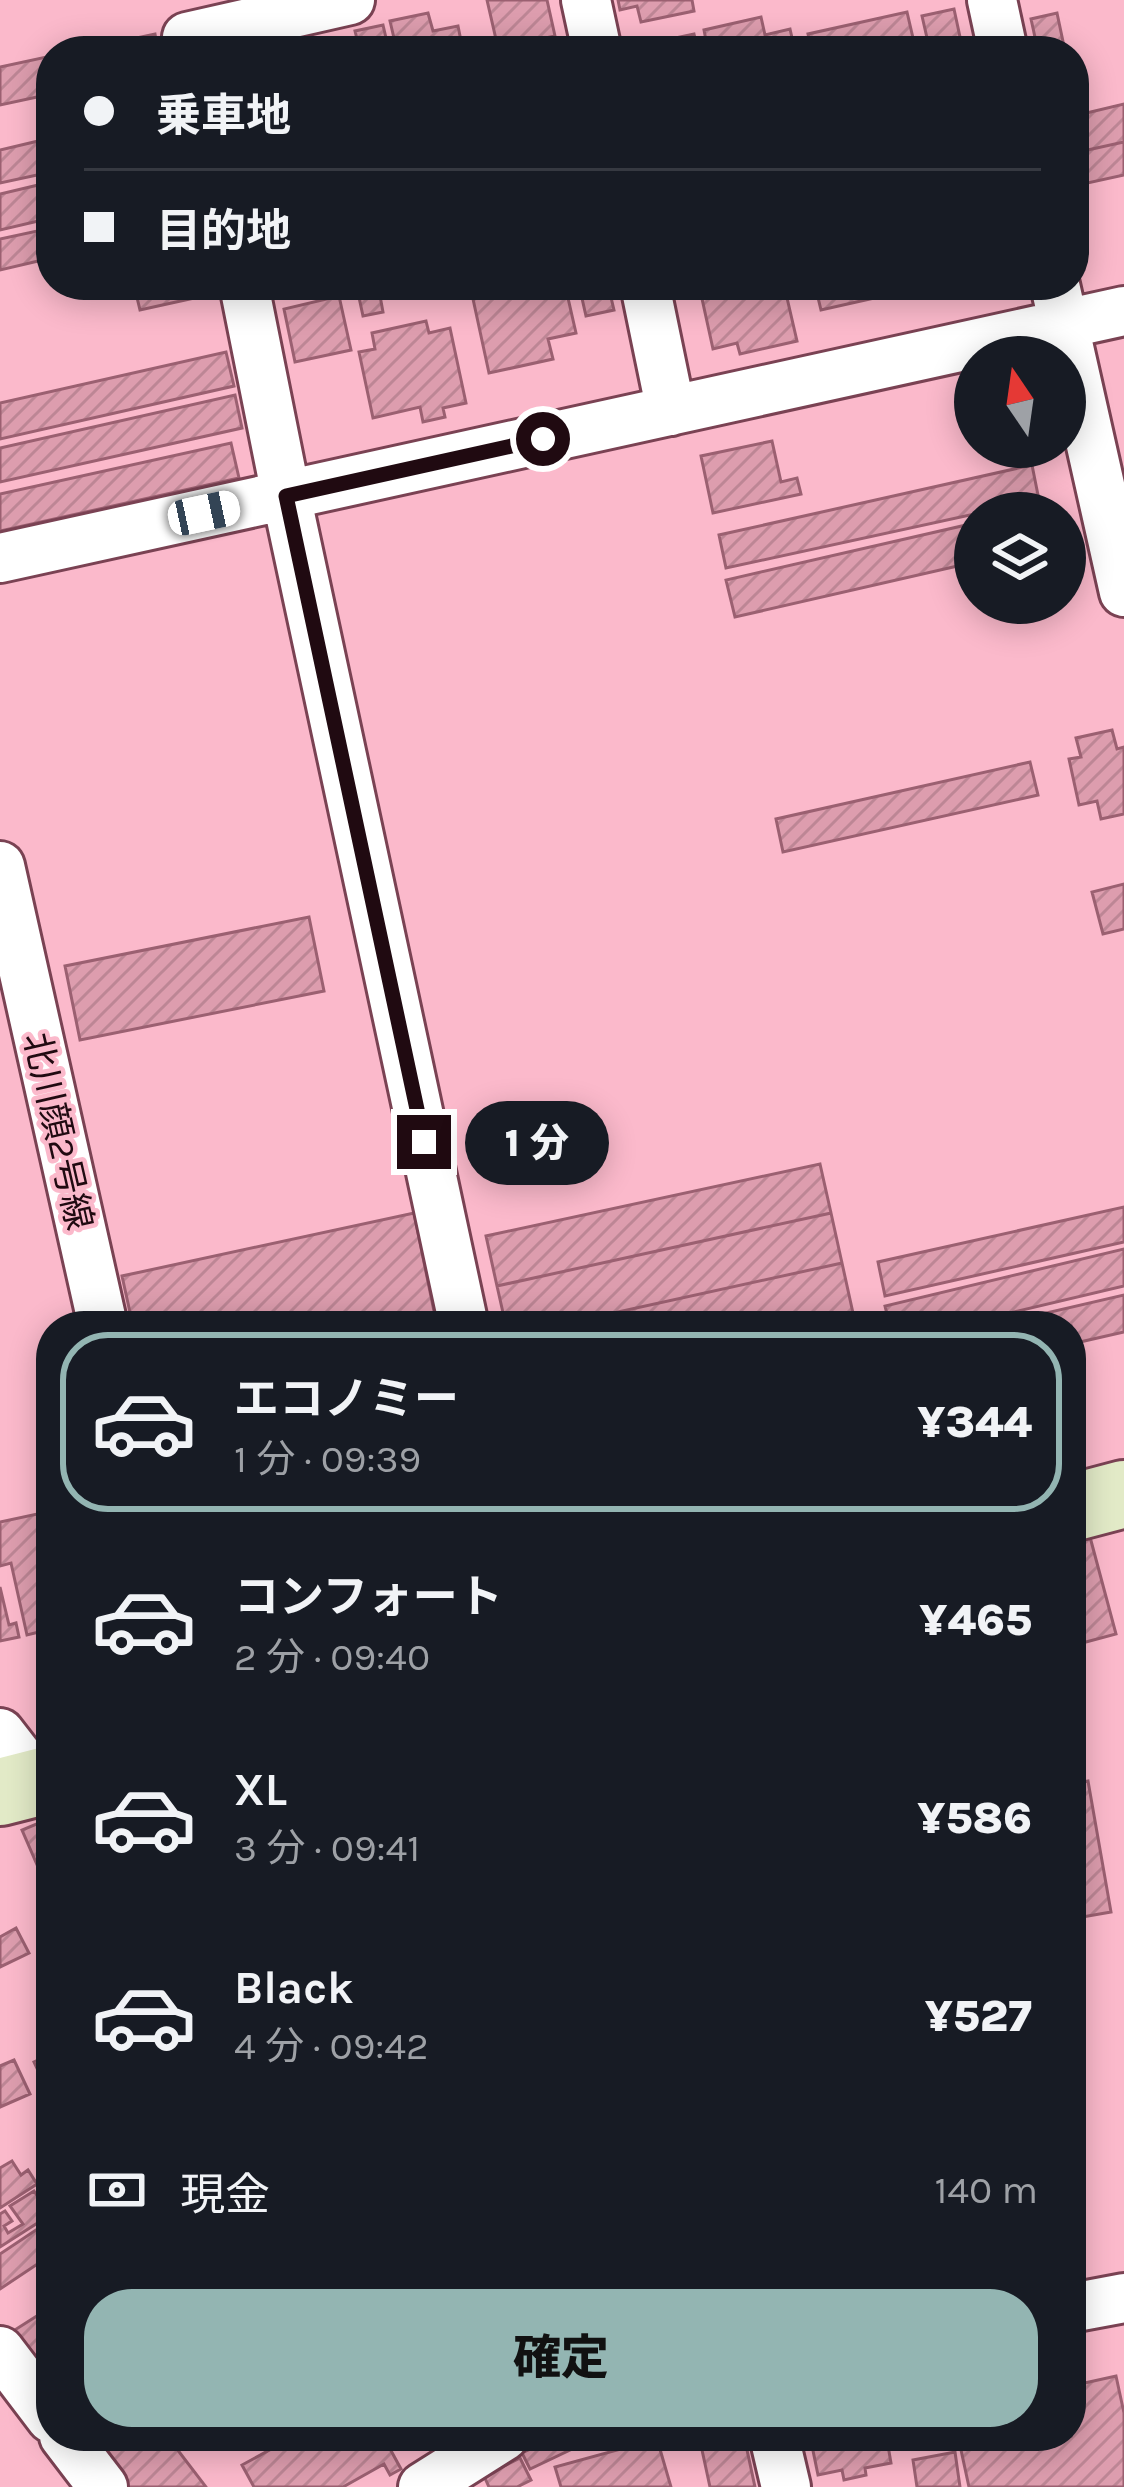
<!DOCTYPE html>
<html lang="ja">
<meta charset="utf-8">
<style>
body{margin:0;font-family:Karla,"Noto Sans JP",sans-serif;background:#20242c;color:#f1f3f6;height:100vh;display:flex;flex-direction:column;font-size:45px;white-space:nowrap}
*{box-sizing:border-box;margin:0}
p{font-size:39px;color:#9ea1a6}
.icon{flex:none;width:66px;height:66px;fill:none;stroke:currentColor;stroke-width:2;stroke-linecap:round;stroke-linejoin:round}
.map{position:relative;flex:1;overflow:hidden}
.details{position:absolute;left:36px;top:1311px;width:1050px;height:1140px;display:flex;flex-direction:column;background:#171b24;border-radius:48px;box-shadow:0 6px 30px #0003}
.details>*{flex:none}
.top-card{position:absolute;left:36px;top:36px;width:1053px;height:264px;border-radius:48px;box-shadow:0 6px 30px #0003;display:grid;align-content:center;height:264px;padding:0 48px;background:#171b24}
.needle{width:78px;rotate:347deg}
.tools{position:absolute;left:954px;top:336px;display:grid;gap:24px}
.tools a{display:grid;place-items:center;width:132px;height:132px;border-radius:50%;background:#171b24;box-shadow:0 6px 30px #0003;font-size:60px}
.end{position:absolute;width:54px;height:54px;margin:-27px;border:15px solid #200a11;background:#fff;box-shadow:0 0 0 6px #fff}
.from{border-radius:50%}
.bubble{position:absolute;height:84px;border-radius:42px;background:#171b24;box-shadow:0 6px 30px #0003;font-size:39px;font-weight:800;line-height:84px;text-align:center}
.car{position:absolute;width:36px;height:72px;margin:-36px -18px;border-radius:15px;box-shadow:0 0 9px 3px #0007;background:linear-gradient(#fff 24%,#345 0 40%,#fff 0 76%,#345 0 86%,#fff 0)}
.top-card b{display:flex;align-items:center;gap:42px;height:114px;font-size:45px}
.top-card b+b{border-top:3px solid #363941}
.top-card i{width:30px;height:30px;background:#f1f3f6}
ul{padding:21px 0 0;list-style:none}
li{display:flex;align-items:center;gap:36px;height:180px;margin:0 24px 18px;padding:0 24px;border:6px solid transparent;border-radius:48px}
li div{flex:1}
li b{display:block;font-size:45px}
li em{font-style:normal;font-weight:800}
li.active{border-color:#93b5b2}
li>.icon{width:108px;height:108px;stroke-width:1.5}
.pay{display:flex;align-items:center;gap:30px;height:132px;padding:0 48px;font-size:45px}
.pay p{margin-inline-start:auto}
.cta{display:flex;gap:24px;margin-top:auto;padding:24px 48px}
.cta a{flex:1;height:138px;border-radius:48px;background:#93b5b2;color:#111;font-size:48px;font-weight:800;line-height:138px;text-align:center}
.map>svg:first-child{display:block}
.building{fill:url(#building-hatch);stroke:#9b6071;stroke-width:3}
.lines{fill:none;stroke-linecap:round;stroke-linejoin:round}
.street-casing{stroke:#7a4253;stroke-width:54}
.secondary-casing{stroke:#7a4253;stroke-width:72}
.street{stroke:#fff;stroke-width:48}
.secondary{stroke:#e2eac7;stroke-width:66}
.route{stroke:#200a11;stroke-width:15}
.labels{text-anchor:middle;stroke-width:9;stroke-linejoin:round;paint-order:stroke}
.street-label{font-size:36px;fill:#200a11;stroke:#fbb9cb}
</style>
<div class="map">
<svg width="1124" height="2487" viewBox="0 0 1124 2487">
<defs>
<pattern id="building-hatch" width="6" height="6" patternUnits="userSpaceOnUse" patternTransform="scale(3)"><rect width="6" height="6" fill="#dd9dae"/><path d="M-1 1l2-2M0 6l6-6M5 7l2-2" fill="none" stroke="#bd8695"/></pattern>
</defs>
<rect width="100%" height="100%" fill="#fbb9cb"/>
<path class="building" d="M 487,0 L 547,0 L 555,36 L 498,48 Z
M 618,0 L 692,0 L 694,11 L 641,22 L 637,6 L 620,10 Z
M 954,9 L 963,51 L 930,51 L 922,16 Z
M 907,12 L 916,51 L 812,51 L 808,34 Z
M 428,13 L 433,31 L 458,26 L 463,51 L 397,51 L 390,21 Z
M 1057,13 L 1065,51 L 1038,51 L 1031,19 Z
M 761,17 L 765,35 L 790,29 L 795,51 L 708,51 L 704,30 Z
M 383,25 L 389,51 L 360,51 L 355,31 Z
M 155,34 L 158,51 L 76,51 Z
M 694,34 L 698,51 L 619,50 Z
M 51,56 L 51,94 L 0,105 L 0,67 Z
M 1124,104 L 1124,142 L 1074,153 L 1074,116 Z
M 51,138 L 51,172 L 0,183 L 0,150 Z
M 1124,142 L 1124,175 L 1074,186 L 1074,153 Z
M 51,182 L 51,218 L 0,230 L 0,194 Z
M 51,228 L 51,258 L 0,270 L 0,239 Z
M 134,285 L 191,285 L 194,298 L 140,310 Z
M 378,285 L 383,312 L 363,316 L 357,288 Z
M 470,285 L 565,285 L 576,333 L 548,339 L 553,359 L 489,373 Z
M 579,285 L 608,285 L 614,310 L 586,316 Z
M 699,285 L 784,285 L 797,341 L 740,354 L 737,343 L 713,349 Z
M 815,285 L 871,285 L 874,298 L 821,310 Z
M 897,285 L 960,285 L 900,298 Z
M 339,296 L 351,350 L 295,362 L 284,309 Z
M 426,321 L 429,333 L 450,328 L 466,403 L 443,408 L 445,417 L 423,422 L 420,407 L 373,418 L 359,352 L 375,349 L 372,333 Z
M 226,352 L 234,386 L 0,439 L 0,403 Z
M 235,395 L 242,428 L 0,482 L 0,448 Z
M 772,441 L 781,482 L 797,478 L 801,494 L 713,513 L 701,456 Z
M 231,443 L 239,478 L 0,531 L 0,494 Z
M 1032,465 L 1039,500 L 726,568 L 719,535 Z
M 975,523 L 975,562 L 735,617 L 726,580 Z
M 1112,730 L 1117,749 L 1124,747 L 1124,814 L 1101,819 L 1097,801 L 1079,805 L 1069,759 L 1081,757 L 1076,738 Z
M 1030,762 L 1038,795 L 783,852 L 776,819 Z
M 1124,884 L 1124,929 L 1103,934 L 1092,892 Z
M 309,917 L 324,991 L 80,1040 L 65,966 Z
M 820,1164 L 831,1213 L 497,1286 L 486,1236 Z
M 1124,1207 L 1124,1242 L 885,1296 L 878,1262 Z
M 414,1213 L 437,1326 L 133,1326 L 122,1276 Z
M 831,1213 L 842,1263 L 554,1326 L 506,1326 L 497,1286 Z
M 1124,1249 L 1124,1286 L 955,1326 L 890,1326 L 885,1306 Z
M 842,1263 L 853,1313 L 794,1326 L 554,1326 Z
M 1124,1295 L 1124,1332 L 1071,1344 L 1071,1326 L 990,1326 Z
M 853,1313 L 856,1326 L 794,1326 Z
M 51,1511 L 51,1629 L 27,1635 L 11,1563 L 0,1566 L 0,1522 Z
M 1090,1537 L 1116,1634 L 1071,1646 L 1071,1543 Z
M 0,1587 L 9,1625 L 16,1623 L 19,1637 L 0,1641 Z
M 1088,1781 L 1111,1912 L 1071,1919 L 1071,1784 Z
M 51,1818 L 51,1897 L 22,1830 Z
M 16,1928 L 29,1953 L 0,1967 L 0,1937 Z
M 51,2054 L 51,2098 L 34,2062 Z
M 14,2060 L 30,2094 L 0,2107 L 0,2066 Z
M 12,2161 L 21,2175 L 28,2170 L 37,2184 L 0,2208 L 0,2168 Z
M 34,2191 L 50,2215 L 0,2247 L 0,2214 L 5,2211 L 12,2221 L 4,2226 L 8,2233 L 23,2224 L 10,2206 Z
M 51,2220 L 51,2255 L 0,2289 L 0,2254 Z
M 51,2307 L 51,2381 L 10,2333 Z
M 1116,2376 L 1124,2413 L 1124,2487 L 969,2487 L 958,2436 L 1071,2436 L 1071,2386 Z
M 107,2436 L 167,2436 L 206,2487 L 114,2487 L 87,2452 Z
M 295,2436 L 383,2436 L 401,2469 L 390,2475 L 384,2464 L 343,2487 L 254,2487 L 242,2465 Z
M 558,2436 L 566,2436 L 572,2449 L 530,2469 L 522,2453 Z
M 699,2436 L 744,2436 L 755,2487 L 710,2487 Z
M 810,2436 L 879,2436 L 880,2441 L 887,2440 L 891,2463 L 865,2468 L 866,2475 L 844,2480 L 842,2470 L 818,2475 Z
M 657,2439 L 671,2487 L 561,2487 L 555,2467 Z
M 955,2452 L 960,2487 L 917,2487 L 913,2460 Z
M 520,2458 L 531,2480 L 517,2487 L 489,2487 L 484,2476 Z"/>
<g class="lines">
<g class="street-casing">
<path id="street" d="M 586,0 L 597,51
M 992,0 L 1003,51
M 187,37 L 350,0
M 244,285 L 286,495 L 464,1326
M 645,285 L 671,411
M 1055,285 L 1124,592
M 0,558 L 1124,311
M 0,866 L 103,1326
M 0,1733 L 38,1782
M 1071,2308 L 1124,2298
M 0,2351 L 51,2418
M 64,2436 L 103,2487
M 774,2436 L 786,2487
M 423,2487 L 504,2436"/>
</g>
<g class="secondary-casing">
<path id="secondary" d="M 1071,1508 L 1124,1494
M 0,1792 L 51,1779"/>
</g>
<use href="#street" class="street"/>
<use href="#secondary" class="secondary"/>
</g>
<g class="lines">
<path class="route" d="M 424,1142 L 286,496 L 543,439"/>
</g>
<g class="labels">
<g class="street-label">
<text transform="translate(59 1131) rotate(77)" y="13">北川顔2号線</text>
</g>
</g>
</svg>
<div class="tools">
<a><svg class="needle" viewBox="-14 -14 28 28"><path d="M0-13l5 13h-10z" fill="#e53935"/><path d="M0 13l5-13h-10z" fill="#9ea1a6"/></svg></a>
<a><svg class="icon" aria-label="layers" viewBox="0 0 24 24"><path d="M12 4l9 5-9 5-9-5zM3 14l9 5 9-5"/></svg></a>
</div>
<i class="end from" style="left:543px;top:439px"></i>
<i class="end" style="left:424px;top:1142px"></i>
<div class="bubble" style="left:465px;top:1101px;width:144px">1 分</div>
<i class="car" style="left:204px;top:513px;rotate:78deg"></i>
<div class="top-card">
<b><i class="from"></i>乗車地</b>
<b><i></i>目的地</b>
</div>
<section class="details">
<ul>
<li class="active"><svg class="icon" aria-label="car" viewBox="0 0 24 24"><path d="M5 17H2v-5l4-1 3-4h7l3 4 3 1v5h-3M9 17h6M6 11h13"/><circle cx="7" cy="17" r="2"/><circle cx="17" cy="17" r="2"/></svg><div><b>エコノミー</b><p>1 分 · 09:39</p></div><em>¥344</em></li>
<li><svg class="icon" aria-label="car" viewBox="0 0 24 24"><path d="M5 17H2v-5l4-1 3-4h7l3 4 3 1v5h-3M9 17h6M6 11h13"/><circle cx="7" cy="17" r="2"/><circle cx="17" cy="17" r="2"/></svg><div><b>コンフォート</b><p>2 分 · 09:40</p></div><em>¥465</em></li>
<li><svg class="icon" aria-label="car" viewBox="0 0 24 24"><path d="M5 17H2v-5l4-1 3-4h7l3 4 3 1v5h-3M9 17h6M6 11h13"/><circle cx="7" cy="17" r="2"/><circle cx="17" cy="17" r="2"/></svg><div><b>XL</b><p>3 分 · 09:41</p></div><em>¥586</em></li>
<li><svg class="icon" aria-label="car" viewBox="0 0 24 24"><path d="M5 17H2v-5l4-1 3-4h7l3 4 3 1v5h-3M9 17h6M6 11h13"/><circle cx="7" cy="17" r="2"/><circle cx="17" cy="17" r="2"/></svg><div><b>Black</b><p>4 分 · 09:42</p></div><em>¥527</em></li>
</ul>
<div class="pay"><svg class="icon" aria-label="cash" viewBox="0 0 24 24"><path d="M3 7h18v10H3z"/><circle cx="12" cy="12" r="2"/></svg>現金<p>140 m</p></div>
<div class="cta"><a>確定</a></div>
</section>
</div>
